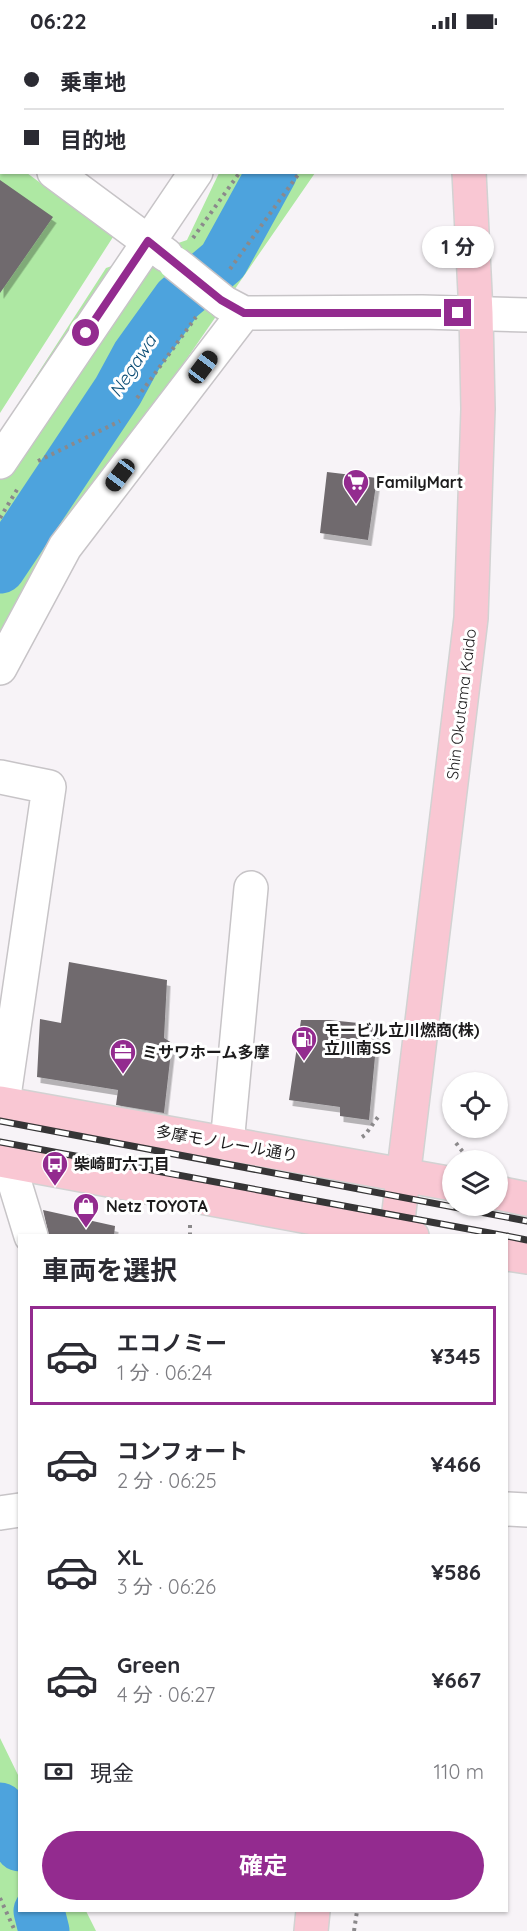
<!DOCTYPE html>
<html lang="ja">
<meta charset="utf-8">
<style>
body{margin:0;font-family:Quicksand,"Noto Sans JP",sans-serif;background:#f2f2f3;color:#2b2b33;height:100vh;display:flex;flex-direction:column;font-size:22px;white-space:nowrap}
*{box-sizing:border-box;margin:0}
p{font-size:20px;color:#7c7c81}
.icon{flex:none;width:33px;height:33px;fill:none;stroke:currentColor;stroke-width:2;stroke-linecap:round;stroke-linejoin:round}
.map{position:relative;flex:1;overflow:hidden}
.panel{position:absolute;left:18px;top:1192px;width:490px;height:678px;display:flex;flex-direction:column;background:#fff;border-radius:0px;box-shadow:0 2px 4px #0004}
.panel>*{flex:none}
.banner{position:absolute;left:0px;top:0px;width:528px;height:132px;box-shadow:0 2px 4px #0004;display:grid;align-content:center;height:132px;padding:0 24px;background:#fff}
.tools{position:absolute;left:442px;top:1030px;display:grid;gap:12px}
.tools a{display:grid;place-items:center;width:66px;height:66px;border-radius:50%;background:#fff;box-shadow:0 2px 4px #0004;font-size:30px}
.end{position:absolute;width:27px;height:27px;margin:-14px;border:8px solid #932b8f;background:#fff;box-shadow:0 0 0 3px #fff}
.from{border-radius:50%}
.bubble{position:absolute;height:42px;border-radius:21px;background:#fff;box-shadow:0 2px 4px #0004;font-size:20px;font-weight:700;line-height:42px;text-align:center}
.car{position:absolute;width:18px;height:36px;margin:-18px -9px;border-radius:8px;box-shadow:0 0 4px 2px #0007;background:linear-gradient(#222 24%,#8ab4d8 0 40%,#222 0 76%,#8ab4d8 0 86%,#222 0)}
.banner b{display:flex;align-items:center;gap:21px;height:57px;font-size:22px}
.banner b+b{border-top:2px solid #e1e1e2}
.banner i{width:15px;height:15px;background:#2b2b33}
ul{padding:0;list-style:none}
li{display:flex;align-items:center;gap:18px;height:99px;margin:0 12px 9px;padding:0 12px;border:3px solid transparent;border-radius:0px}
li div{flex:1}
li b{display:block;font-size:22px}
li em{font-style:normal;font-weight:700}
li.on{border-color:#932b8f}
li>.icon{width:54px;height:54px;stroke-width:1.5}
h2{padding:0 24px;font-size:27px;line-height:72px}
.pay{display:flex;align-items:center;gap:15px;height:66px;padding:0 24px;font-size:22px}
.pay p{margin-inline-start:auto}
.cta{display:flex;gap:12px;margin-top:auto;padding:12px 24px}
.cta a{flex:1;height:69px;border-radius:36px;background:#932b8f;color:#fff;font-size:24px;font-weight:700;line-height:69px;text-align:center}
.status{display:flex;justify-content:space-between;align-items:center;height:42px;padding:0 30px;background:#fff;direction:ltr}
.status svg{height:16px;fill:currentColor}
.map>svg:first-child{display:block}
.green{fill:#aee8a3}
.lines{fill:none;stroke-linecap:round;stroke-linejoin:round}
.river{stroke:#4da3dd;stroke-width:51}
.building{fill:#6f6b6e;filter:url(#shadow)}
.minor-casing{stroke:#c7c4c7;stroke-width:36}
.major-casing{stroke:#d2d2d2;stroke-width:36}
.path{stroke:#8b898b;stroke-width:4;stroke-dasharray:3 4.5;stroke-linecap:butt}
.minor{stroke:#fff;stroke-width:33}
.major{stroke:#f9c7d3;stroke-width:33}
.rail-casing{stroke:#363536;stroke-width:7}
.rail{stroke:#fff;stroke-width:4.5;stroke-dasharray:14;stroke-linecap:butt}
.minor-bridge-casing{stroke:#c7c4c7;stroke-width:36;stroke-linecap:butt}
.minor-bridge{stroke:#fff;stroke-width:33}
.route{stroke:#932b8f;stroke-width:8}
.labels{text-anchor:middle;stroke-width:6;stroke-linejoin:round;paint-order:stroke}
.poi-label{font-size:16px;font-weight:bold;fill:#1d1c1d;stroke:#fff;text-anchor:start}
.street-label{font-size:16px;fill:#1d1c1d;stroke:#fff}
.water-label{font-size:18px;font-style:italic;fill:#0f5078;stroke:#fff}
</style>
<div class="status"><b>06:22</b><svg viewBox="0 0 49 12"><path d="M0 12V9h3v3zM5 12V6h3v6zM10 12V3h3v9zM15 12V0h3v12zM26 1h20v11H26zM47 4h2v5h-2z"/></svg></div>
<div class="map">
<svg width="527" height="1889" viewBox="0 0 527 1889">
<defs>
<filter id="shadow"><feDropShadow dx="3.5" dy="6" stdDeviation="0" flood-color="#0004"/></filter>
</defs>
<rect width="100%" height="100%" fill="#f7f3f7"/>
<path class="green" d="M 280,0 L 405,0 L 279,1 Z
M 0,110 L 2,130 L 27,131 L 113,195 L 0,371 Z
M 219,131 L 315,131 L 7,577 L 0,593 L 0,390 L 106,226 L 187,198 Z
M 0,1696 L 19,1735 L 20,1869 L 86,1869 L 96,1889 L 0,1889 Z"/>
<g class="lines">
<path class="river" d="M 344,2 L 345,0
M 0,526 L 118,349 L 137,314 L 178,257 L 223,219 L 272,130
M 0,1766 L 6,1772 L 20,1804
M 39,1869 L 44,1889"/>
</g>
<path class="building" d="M 0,138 L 53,175 L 0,251 Z
M 327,430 L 377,436 L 368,498 L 320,491 Z
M 69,920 L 167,938 L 164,996 L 172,1001 L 164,1071 L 116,1063 L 118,1048 L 37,1035 L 40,977 L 61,981 Z
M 301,978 L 329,978 L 378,983 L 369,1078 L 340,1074 L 340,1065 L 289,1058 Z
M 43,1168 L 115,1184 L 114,1194 L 49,1194 Z"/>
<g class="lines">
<g class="minor-casing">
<path id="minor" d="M 0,91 L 2,92
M 54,130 L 166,213
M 225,261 L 244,271 L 422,270 L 527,273
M 0,420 L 196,130
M 0,626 L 65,505 L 244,271
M 0,735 L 49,745 L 3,1061
M 227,1102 L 251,846
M 8,1119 L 31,1194
M 507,1467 L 527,1468
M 0,1471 L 20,1468"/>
</g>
<g class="major-casing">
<path id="major" d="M 463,0 L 463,2
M 0,1061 L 453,1142
M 0,1118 L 412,1194
M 498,1151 L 527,1157
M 396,1194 L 471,576 L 478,367 L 476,271 L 469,130
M 507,1212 L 527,1215
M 311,1889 L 313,1869"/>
</g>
<path class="path" d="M 302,0 L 303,2
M 379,2 L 380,0
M 193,196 L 240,130
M 230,227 L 300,130
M 137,356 L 196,275
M 38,419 L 120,379
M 0,476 L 18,446
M 362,1095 L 365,1093 L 378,1075
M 456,1101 L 466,1114
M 190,1183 L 190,1194
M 0,1856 L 15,1889
M 354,1889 L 357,1869"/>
<use href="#minor" class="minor"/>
<use href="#major" class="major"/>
<g class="rail-casing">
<path id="rail" d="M 0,1079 L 527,1179
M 0,1100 L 506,1194
M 507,1194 L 527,1198"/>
</g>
<use href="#rail" class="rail"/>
<g class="minor-bridge-casing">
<path id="minor-bridge" d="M 175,221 L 221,258"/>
</g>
<use href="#minor-bridge" class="minor-bridge"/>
</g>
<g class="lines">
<path class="route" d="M 86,291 L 148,199 L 221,258 L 244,271 L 458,271"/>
</g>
<defs>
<g id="supermarket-pin" transform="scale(1.35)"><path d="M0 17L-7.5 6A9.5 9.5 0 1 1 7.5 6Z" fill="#932b8f" stroke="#fff"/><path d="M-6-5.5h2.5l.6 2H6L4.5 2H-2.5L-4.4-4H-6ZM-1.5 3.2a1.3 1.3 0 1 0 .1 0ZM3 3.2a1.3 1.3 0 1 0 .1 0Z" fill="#fff"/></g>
<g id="fuel-pin" transform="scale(1.35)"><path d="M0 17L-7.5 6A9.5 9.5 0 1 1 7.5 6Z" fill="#932b8f" stroke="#fff"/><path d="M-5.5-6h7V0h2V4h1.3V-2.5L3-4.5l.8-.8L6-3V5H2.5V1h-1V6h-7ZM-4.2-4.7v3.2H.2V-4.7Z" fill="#fff"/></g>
<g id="office-pin" transform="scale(1.35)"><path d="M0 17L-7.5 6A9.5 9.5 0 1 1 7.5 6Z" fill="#932b8f" stroke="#fff"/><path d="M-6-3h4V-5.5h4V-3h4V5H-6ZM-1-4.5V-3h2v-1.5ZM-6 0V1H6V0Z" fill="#fff"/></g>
<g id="bus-pin" transform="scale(1.35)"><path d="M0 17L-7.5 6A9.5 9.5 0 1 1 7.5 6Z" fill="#932b8f" stroke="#fff"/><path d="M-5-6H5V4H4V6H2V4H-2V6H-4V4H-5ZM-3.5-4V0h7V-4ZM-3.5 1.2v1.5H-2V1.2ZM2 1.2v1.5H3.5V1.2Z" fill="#fff"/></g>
<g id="shop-pin" transform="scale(1.35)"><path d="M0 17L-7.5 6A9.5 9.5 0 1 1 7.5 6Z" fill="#932b8f" stroke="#fff"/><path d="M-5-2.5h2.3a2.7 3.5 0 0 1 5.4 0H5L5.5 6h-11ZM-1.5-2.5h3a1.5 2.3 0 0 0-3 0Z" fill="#fff"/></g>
</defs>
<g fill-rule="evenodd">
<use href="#supermarket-pin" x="356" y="440"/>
<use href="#fuel-pin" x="304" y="997"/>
<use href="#office-pin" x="123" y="1010"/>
<use href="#bus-pin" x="55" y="1122"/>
<use href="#shop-pin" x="86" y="1164"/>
</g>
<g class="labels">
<g class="poi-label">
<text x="376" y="446">FamilyMart</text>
<text x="324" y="994">モービル立川燃商(株)<tspan x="324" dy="18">立川南SS</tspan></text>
<text x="142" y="1016">ミサワホーム多摩</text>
<text x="74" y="1128">柴崎町六丁目</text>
<text x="106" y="1170">Netz TOYOTA</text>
</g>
<g class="street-label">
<text transform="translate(461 662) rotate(-83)" y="6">Shin Okutama Kaido</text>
<text transform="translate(227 1101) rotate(10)" y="6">多摩モノレール通り</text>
</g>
<g class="water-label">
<text transform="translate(133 324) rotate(-57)" y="6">Negawa</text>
</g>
</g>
</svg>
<div class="tools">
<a><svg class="icon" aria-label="locate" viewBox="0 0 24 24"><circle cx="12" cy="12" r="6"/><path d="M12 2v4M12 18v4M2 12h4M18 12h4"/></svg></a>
<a><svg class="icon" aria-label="layers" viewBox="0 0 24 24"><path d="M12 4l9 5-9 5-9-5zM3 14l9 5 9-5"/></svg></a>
</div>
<i class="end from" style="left:86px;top:291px"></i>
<i class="end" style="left:458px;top:271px"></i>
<div class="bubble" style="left:422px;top:184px;width:72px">1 分</div>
<i class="car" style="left:203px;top:325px;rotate:37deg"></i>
<i class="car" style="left:120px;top:433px;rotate:217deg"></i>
<div class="banner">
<b><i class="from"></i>乗車地</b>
<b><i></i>目的地</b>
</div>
<section class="panel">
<h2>車両を選択</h2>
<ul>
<li class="on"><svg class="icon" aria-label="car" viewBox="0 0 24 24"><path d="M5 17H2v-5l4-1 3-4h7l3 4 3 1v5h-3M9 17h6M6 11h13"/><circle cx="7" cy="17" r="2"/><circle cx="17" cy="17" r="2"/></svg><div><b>エコノミー</b><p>1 分 · 06:24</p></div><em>¥345</em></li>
<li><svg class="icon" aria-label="car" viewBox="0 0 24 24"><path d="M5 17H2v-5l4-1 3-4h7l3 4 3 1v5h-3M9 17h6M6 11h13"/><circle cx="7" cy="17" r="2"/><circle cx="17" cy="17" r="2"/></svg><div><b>コンフォート</b><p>2 分 · 06:25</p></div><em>¥466</em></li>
<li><svg class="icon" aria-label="car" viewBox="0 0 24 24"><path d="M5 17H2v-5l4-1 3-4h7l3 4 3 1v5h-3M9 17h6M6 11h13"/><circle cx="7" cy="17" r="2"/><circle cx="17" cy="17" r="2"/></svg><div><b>XL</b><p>3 分 · 06:26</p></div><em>¥586</em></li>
<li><svg class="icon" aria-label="car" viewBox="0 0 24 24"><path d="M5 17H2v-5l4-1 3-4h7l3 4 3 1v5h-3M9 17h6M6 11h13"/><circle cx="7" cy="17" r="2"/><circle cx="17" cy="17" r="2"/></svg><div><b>Green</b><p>4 分 · 06:27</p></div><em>¥667</em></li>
</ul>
<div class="pay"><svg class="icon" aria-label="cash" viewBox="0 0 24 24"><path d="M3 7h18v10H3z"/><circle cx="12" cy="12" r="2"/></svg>現金<p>110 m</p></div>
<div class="cta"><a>確定</a></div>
</section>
</div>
